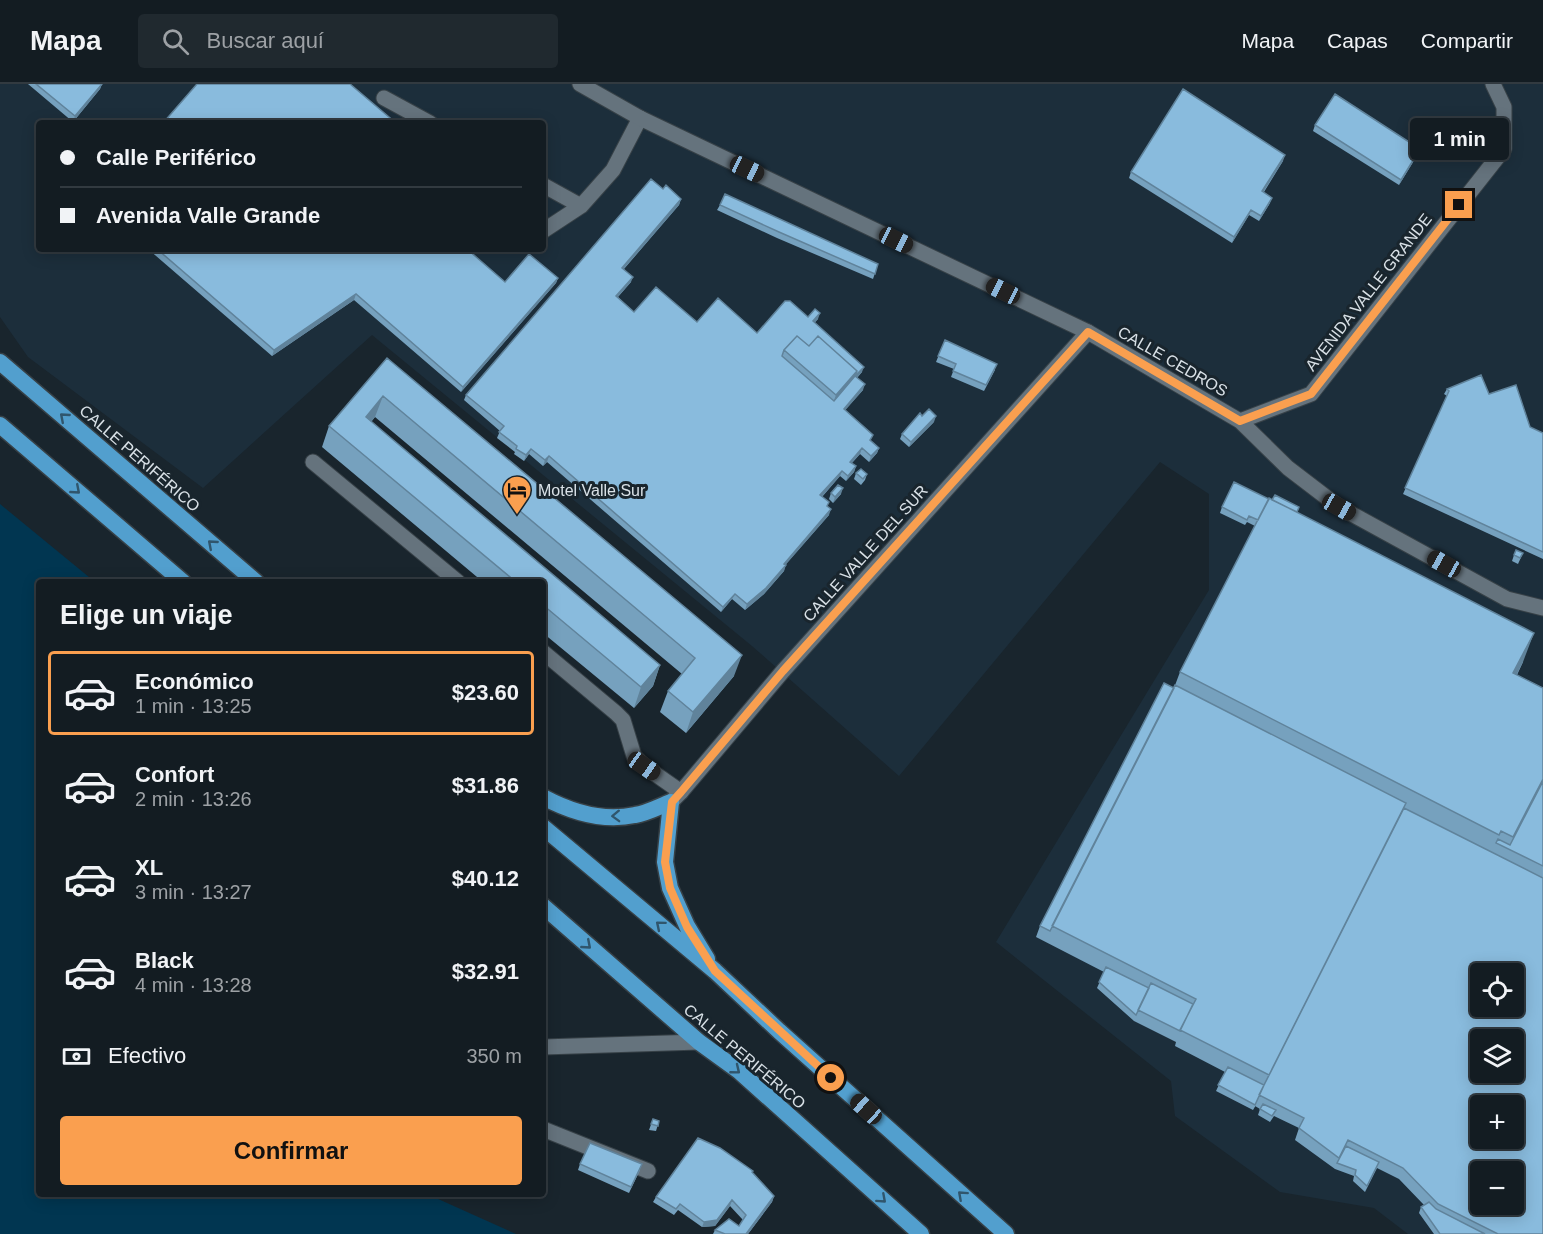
<!DOCTYPE html>
<html lang="es">
<meta charset="utf-8">
<style>
body{margin:0;font-family:Arial,sans-serif;background:#20292f;color:#f1f3f6;height:100vh;display:flex;flex-direction:column;font-size:22px;white-space:nowrap}
*{box-sizing:border-box;margin:0}
p{font-size:20px;color:#9da1a5}
.icon{flex:none;width:33px;height:33px;fill:none;stroke:currentColor;stroke-width:2;stroke-linecap:round;stroke-linejoin:round}
.map{position:relative;flex:1;overflow:hidden}
.drawer{position:absolute;left:36px;top:495px;width:510px;height:618px;display:flex;flex-direction:column;background:#131c22;border-radius:6px;box-shadow:0 3px 15px #0003,0 0 0 2px #323a40}
.drawer>*{flex:none}
.top-card{position:absolute;left:36px;top:36px;width:510px;height:132px;border-radius:6px;box-shadow:0 3px 15px #0003,0 0 0 2px #323a40;display:grid;align-content:center;height:132px;padding:0 24px;background:#131c22}
.buttons{position:absolute;left:1470px;top:879px;display:grid;gap:12px}
.buttons a{display:grid;place-items:center;width:54px;height:54px;border-radius:6px;background:#131c22;box-shadow:0 3px 15px #0003,0 0 0 2px #323a40;font-size:30px}
.end{position:absolute;width:27px;height:27px;margin:-14px;border:8px solid #fa9f4f;background:#111;box-shadow:0 0 0 3px #111}
.from{border-radius:50%}
.bubble{position:absolute;height:42px;border-radius:6px;background:#131c22;box-shadow:0 3px 15px #0003,0 0 0 2px #323a40;font-size:20px;font-weight:700;line-height:42px;text-align:center}
.car{position:absolute;width:18px;height:36px;margin:-18px -9px;border-radius:8px;box-shadow:0 0 4px 2px #0007;background:linear-gradient(#222 24%,#8ab4d8 0 40%,#222 0 76%,#8ab4d8 0 86%,#222 0)}
.top-card b{display:flex;align-items:center;gap:21px;height:57px;font-size:22px}
.top-card b+b{border-top:2px solid #323a40}
.top-card i{width:15px;height:15px;background:#f1f3f6}
ul{padding:0;list-style:none}
li{display:flex;align-items:center;gap:18px;height:84px;margin:0 12px 9px;padding:0 12px;border:3px solid transparent;border-radius:6px}
li div{flex:1}
li b{display:block;font-size:22px}
li em{font-style:normal;font-weight:700}
li.selected{border-color:#fa9f4f}
li>.icon{width:54px;height:54px;stroke-width:1.5}
h2{padding:0 24px;font-size:27px;line-height:72px}
.pay{display:flex;align-items:center;gap:15px;height:66px;padding:0 24px;font-size:22px}
.pay p{margin-inline-start:auto}
.action{display:flex;gap:12px;margin-top:auto;padding:12px 24px}
.action a{flex:1;height:69px;border-radius:6px;background:#fa9f4f;color:#111;font-size:24px;font-weight:700;line-height:69px;text-align:center}
header{display:flex;align-items:center;gap:36px;box-sizing:border-box;height:84px;padding:0 30px;background:#131c22;border-bottom:2px solid #323a40}
header strong{font-size:28px}
nav{display:flex;gap:33px;margin-inline-start:auto;font-size:21px}
.search{width:420px;height:54px;background:#20292f;display:flex;align-items:center;gap:15px;box-sizing:border-box;padding:0 21px;border-radius:6px;color:#9da1a5;font-size:22px}
.map>svg:first-child{display:block}
.built{fill:#1c2e3b;fill-rule:evenodd}
.green{fill:#013651}
.lines{fill:none;stroke-linecap:round;stroke-linejoin:round}
.service-casing{stroke:#374147;stroke-width:17}
.tertiary-casing{stroke:#374147;stroke-width:17}
.trunk-casing{stroke:#374147;stroke-width:19}
.service{stroke:#65737d;stroke-width:15}
.tertiary{stroke:#65737d;stroke-width:15}
.trunk{stroke:#529fce;stroke-width:16}
.wall{fill:#76a1be}
.shaded-wall{fill:#60839b}
.building{fill:#89bbdd;stroke:#60839b;stroke-width:1.5;fill-rule:evenodd}
.oneway{stroke:#30566d}
.route{stroke:#fa9f4f;stroke-width:8}
.labels{text-anchor:middle;stroke-width:6;stroke-linejoin:round;paint-order:stroke}
.street-label{font-size:16px;fill:#d9e1e7;stroke:#19252d}
.poi-label{font-size:16px;fill:#d9e1e7;stroke:#19252d;text-anchor:start}
</style>
<header>
<strong>Mapa</strong>
<div class="search"><svg class="icon" aria-label="search" viewBox="0 0 24 24"><circle cx="10" cy="10" r="6"/><path d="M15 15l6 6"/></svg>Buscar aquí</div>
<nav><a>Mapa</a><a>Capas</a><a>Compartir</a></nav>
</header>
<div class="map">
<svg width="1543" height="1150" viewBox="0 0 1543 1150">
<rect width="100%" height="100%" fill="#19252d"/>
<path class="built" d="M 0,0 L 1543,0 L 1543,1150 L 1408,1150 L 1374,1124 L 1280,1108 L 1175,1032 L 1171,997 L 996,858 L 1209,506 L 1209,410 L 1160,378 L 899,692 L 752,562 L 372,251 L 203,404 L 28,273 L 0,233 ZM 39,39 L 543,39 L 543,165 L 39,165 ZM 1480,890 L 1514,890 L 1514,922 L 1480,922 ZM 1480,956 L 1514,956 L 1514,988 L 1480,988 ZM 1480,1022 L 1514,1022 L 1514,1054 L 1480,1054 ZM 1480,1088 L 1514,1088 L 1514,1120 L 1480,1120 Z"/>
<path class="green" d="M 0,420 L 95,498 L 39,498 L 39,1110 L 427,1110 L 516,1150 L 0,1150 Z"/>
<g class="lines">
<g class="service-casing">
<path id="service" d="M 384,14 L 430,39
M 543,101 L 581,122
M 543,147 L 581,122 L 613,86 L 640,34
M 1088,248 L 1240,337 L 1288,384 L 1339,423 L 1507,515 L 1543,524
M 1240,337 L 1311,310 L 1504,65 L 1504,23 L 1493,0
M 313,378 L 458,498
M 543,568 L 616,629 L 623,636 L 634,672 L 644,682 L 681,708
M 543,963 L 699,958
M 543,1045 L 648,1087"/>
</g>
<g class="tertiary-casing">
<path id="tertiary" d="M 580,0 L 640,34 L 1088,248 L 783,587 L 681,708 L 671,718"/>
</g>
<g class="trunk-casing">
<path id="trunk" d="M 0,278 L 256,498
M 0,341 L 183,498
M 543,713 C 571,728 603,738 635,731 C 648,729 660,722 671,718 L 665,778 L 670,804 L 687,842 L 707,875
M 543,743 L 715,887 L 779,947 L 1006,1150
M 543,822 L 699,958 L 739,987 L 921,1150"/>
</g>
<use href="#service" class="service"/>
<use href="#tertiary" class="tertiary"/>
<use href="#trunk" class="trunk"/>
</g>
<path class="wall" d="M 28,0 L 102,0 L 100,5 L 73,38 Z
M 1315,41 L 1420,65 L 1418,70 L 1399,101 L 1313,47 Z
M 1283,77 L 1264,108 L 1270,119 L 1259,137 L 1249,131 L 1232,159 L 1129,94 L 1131,88 Z
M 663,105 L 681,115 L 679,121 L 624,185 L 631,198 L 618,213 L 634,228 L 757,249 L 808,233 L 818,235 L 814,239 L 862,288 L 857,294 L 863,306 L 845,326 L 871,357 L 879,364 L 877,369 L 869,378 L 860,370 L 852,379 L 856,382 L 854,388 L 846,397 L 840,392 L 822,413 L 829,418 L 827,422 L 829,431 L 785,481 L 784,487 L 764,510 L 745,526 L 732,515 L 721,528 L 547,378 L 543,382 L 529,370 L 524,377 L 514,370 L 515,368 L 497,354 L 500,347 L 464,316 L 466,311 Z
M 720,121 L 878,180 L 873,195 L 777,154 L 717,126 Z
M 148,165 L 467,165 L 505,198 L 558,194 L 556,199 L 461,308 L 354,216 L 272,272 Z
M 945,256 L 995,286 L 984,307 L 951,293 L 954,285 L 936,278 Z
M 387,274 L 734,592 L 686,649 L 660,628 L 668,607 L 682,590 L 375,333 L 371,338 L 660,581 L 653,602 L 634,624 L 543,549 L 543,498 L 483,498 L 322,363 L 329,342 Z
M 1447,305 L 1489,310 L 1530,343 L 1543,349 L 1543,475 L 1403,410 L 1447,312 L 1444,310 Z
M 934,338 L 909,363 L 900,355 L 902,350 Z
M 856,389 L 867,390 L 865,396 L 861,401 L 854,395 Z
M 831,409 L 841,410 L 833,419 L 829,415 Z
M 1269,415 L 1297,428 L 1523,578 L 1517,591 L 1543,604 L 1543,1150 L 1434,1150 L 1419,1129 L 1421,1123 L 1424,1121 L 1399,1095 L 1377,1084 L 1365,1108 L 1353,1097 L 1354,1092 L 1335,1085 L 1295,1056 L 1299,1044 L 1274,1032 L 1270,1038 L 1258,1031 L 1260,1025 L 1255,1022 L 1256,1021 L 1253,1026 L 1216,1007 L 1225,988 L 1175,962 L 1176,958 L 1134,937 L 1097,904 L 1104,888 L 1036,853 L 1040,842 L 1174,604 L 1180,588 L 1255,442 L 1247,438 L 1245,441 L 1220,429 L 1222,423 Z
M 1523,469 L 1518,480 L 1512,477 L 1514,471 Z
M 653,1035 L 659,1037 L 656,1047 L 649,1046 Z
M 580,1080 L 640,1086 L 629,1109 L 578,1086 Z
M 774,1112 L 772,1118 L 748,1150 L 713,1150 L 715,1146 L 739,1142 L 743,1136 L 730,1122 L 715,1142 L 702,1143 L 678,1126 L 674,1131 L 653,1118 L 656,1113 Z"/>
<path class="shaded-wall" d="M 102,0 L 100,5 L 73,38 L 75,32 Z
M 1420,65 L 1418,70 L 1399,101 L 1401,96 Z
M 1285,71 L 1283,77 L 1260,113 L 1262,107 Z
M 1272,114 L 1270,119 L 1259,137 L 1261,132 Z
M 681,115 L 679,121 L 620,189 L 622,184 Z
M 1251,126 L 1249,131 L 1232,159 L 1234,153 Z
M 633,193 L 631,198 L 614,217 L 616,212 Z
M 558,194 L 556,199 L 461,308 L 463,303 Z
M 356,210 L 354,216 L 272,272 L 274,266 Z
M 820,229 L 818,235 L 811,243 L 813,237 Z
M 864,283 L 862,288 L 832,322 L 836,311 L 857,287 Z
M 865,300 L 863,306 L 842,330 L 844,325 Z
M 383,312 L 375,333 L 358,354 L 366,333 Z
M 936,332 L 934,338 L 909,363 L 911,358 Z
M 862,364 L 860,370 L 848,383 L 850,378 Z
M 879,364 L 877,369 L 869,378 L 871,372 Z
M 531,365 L 529,370 L 524,377 L 526,371 Z
M 549,372 L 547,378 L 543,382 L 545,376 Z
M 856,382 L 854,388 L 846,397 L 848,392 Z
M 842,387 L 840,392 L 818,417 L 820,411 Z
M 843,404 L 841,410 L 833,419 L 835,413 Z
M 831,425 L 829,431 L 782,485 L 784,480 Z
M 786,481 L 784,487 L 764,510 L 745,526 L 747,520 Z
M 735,510 L 732,515 L 721,528 L 723,523 Z
M 1534,549 L 1523,578 L 1502,619 L 1513,589 Z
M 742,571 L 734,592 L 686,649 L 693,628 Z
M 660,581 L 653,602 L 634,624 L 641,603 Z
M 774,1112 L 772,1118 L 748,1150 L 746,1150 Z
M 732,1116 L 730,1122 L 715,1142 L 702,1143 L 704,1138 Z"/>
<path class="building" d="M 36,0 L 102,0 L 75,32 Z
M 197,0 L 350,0 L 396,39 L 163,39 Z
M 1183,5 L 1285,71 L 1262,107 L 1272,114 L 1261,132 L 1251,126 L 1234,153 L 1131,88 Z
M 1335,10 L 1420,65 L 1401,96 L 1315,41 Z
M 651,95 L 663,105 L 666,101 L 681,115 L 622,184 L 633,193 L 616,212 L 634,228 L 656,203 L 697,238 L 718,214 L 757,249 L 785,217 L 790,217 L 808,233 L 815,225 L 820,229 L 813,237 L 864,283 L 855,292 L 857,287 L 818,252 L 809,262 L 797,252 L 784,266 L 782,272 L 834,317 L 855,292 L 865,300 L 844,325 L 873,351 L 870,356 L 879,364 L 871,372 L 862,364 L 850,378 L 856,382 L 848,392 L 842,387 L 820,411 L 829,418 L 827,422 L 831,425 L 784,480 L 786,481 L 766,504 L 747,520 L 735,510 L 723,523 L 549,372 L 545,376 L 531,365 L 526,371 L 516,365 L 517,362 L 499,348 L 504,342 L 466,311 Z
M 725,110 L 878,180 L 875,190 L 779,148 L 720,121 Z
M 157,165 L 467,165 L 505,198 L 529,170 L 558,194 L 463,303 L 356,210 L 274,266 Z
M 797,252 L 809,262 L 818,252 L 857,287 L 836,311 L 784,266 Z
M 945,256 L 997,280 L 986,301 L 953,287 L 956,280 L 938,272 Z
M 387,274 L 742,571 L 693,628 L 668,607 L 695,574 L 383,312 L 366,333 L 660,581 L 641,603 L 543,521 L 543,498 L 516,498 L 329,342 Z
M 1481,291 L 1489,310 L 1516,301 L 1530,343 L 1543,349 L 1543,468 L 1405,404 L 1449,307 L 1447,305 Z
M 929,325 L 936,332 L 911,358 L 902,350 L 920,329 L 922,332 Z
M 861,385 L 867,390 L 863,395 L 856,389 Z
M 1234,398 L 1269,415 L 1258,436 L 1249,432 L 1247,436 L 1222,423 Z
M 838,401 L 843,404 L 835,413 L 831,409 Z
M 1275,411 L 1299,423 L 1297,428 L 1272,416 Z
M 1269,414 L 1534,549 L 1513,589 L 1543,604 L 1543,695 L 1513,753 L 1501,747 L 1499,751 L 1180,588 Z
M 1516,466 L 1523,469 L 1520,474 L 1514,471 Z
M 1164,599 L 1174,604 L 1050,847 L 1040,842 Z
M 1175,601 L 1406,719 L 1269,991 L 1180,946 L 1196,915 L 1052,842 Z
M 1543,697 L 1543,782 L 1496,759 L 1498,755 L 1510,761 Z
M 1404,724 L 1543,794 L 1543,1150 L 1498,1150 L 1438,1120 L 1403,1084 L 1348,1056 L 1339,1074 L 1299,1044 L 1304,1034 L 1259,1011 ZM 1480,890 L 1514,890 L 1514,922 L 1480,922 ZM 1480,956 L 1514,956 L 1514,988 L 1480,988 ZM 1480,1022 L 1514,1022 L 1514,1054 L 1480,1054 ZM 1480,1088 L 1514,1088 L 1514,1120 L 1480,1120 Z
M 1106,883 L 1149,904 L 1136,931 L 1099,898 Z
M 1151,899 L 1193,920 L 1180,947 L 1138,926 Z
M 1228,983 L 1264,1001 L 1255,1021 L 1218,1001 Z
M 1263,1020 L 1276,1026 L 1272,1032 L 1260,1025 Z
M 653,1035 L 659,1037 L 658,1042 L 651,1040 Z
M 698,1054 L 720,1064 L 753,1087 L 752,1088 L 774,1112 L 746,1150 L 725,1150 L 715,1146 L 729,1135 L 739,1142 L 746,1131 L 732,1116 L 717,1136 L 704,1138 L 680,1120 L 676,1125 L 656,1113 Z
M 590,1059 L 642,1080 L 631,1103 L 580,1080 Z
M 1346,1062 L 1379,1078 L 1367,1102 L 1355,1091 L 1356,1086 L 1337,1079 Z
M 1429,1118 L 1436,1125 L 1485,1150 L 1440,1150 L 1421,1123 Z"/>
<defs><path id="oneway-chevron" d="M-2-3.5L2.5 0L-2 3.5" fill="none" stroke-width="1.6" stroke-linecap="round" stroke-linejoin="round" transform="scale(1.5)"/></defs>
<g class="oneway">
<use href="#oneway-chevron" transform="translate(64 333) rotate(-139)"/>
<use href="#oneway-chevron" transform="translate(76 406) rotate(41)"/>
<use href="#oneway-chevron" transform="translate(212 460) rotate(-139)"/>
<use href="#oneway-chevron" transform="translate(616 732) rotate(178)"/>
<use href="#oneway-chevron" transform="translate(660 841) rotate(-140)"/>
<use href="#oneway-chevron" transform="translate(587 861) rotate(41)"/>
<use href="#oneway-chevron" transform="translate(736 986) rotate(39)"/>
<use href="#oneway-chevron" transform="translate(962 1111) rotate(-138)"/>
<use href="#oneway-chevron" transform="translate(882 1115) rotate(42)"/>
</g>
<g class="lines">
<path class="route" d="M 831,994 L 715,887 L 687,843 L 670,804 L 665,778 L 672,718 L 681,708 L 783,587 L 1088,248 L 1240,337 L 1311,310 L 1459,121"/>
</g>
<defs>
<g id="hotel-pin" transform="scale(1.5)"><path d="M0 17L-7.5 6A9.5 9.5 0 1 1 7.5 6Z" fill="#fa9f4f" stroke="#19252d"/><path d="M-6-4.5h1.5V1H6V5H4.5V3h-9V5H-6ZM-4 0a1.8 1.8 0 1 1 3.6 0ZM.5 0V-2.5h3Q6-2.5 6 0Z" fill="#111"/></g>
</defs>
<g fill-rule="evenodd">
<use href="#hotel-pin" x="517" y="406"/>
</g>
<g class="labels">
<g class="street-label">
<text transform="translate(1368 208) rotate(-52)" y="6">AVENIDA VALLE GRANDE</text>
<text transform="translate(1173 277) rotate(30)" y="6">CALLE CEDROS</text>
<text transform="translate(140 374) rotate(41)" y="6">CALLE PERIFÉRICO</text>
<text transform="translate(865 469) rotate(-48)" y="6">CALLE VALLE DEL SUR</text>
<text transform="translate(745 972) rotate(40)" y="6">CALLE PERIFÉRICO</text>
</g>
<g class="poi-label">
<text x="538" y="412">Motel Valle Sur</text>
</g>
</g>
</svg>
<div class="buttons">
<a><svg class="icon" aria-label="locate" viewBox="0 0 24 24"><circle cx="12" cy="12" r="6"/><path d="M12 2v4M12 18v4M2 12h4M18 12h4"/></svg></a>
<a><svg class="icon" aria-label="layers" viewBox="0 0 24 24"><path d="M12 4l9 5-9 5-9-5zM3 14l9 5 9-5"/></svg></a>
<a>+</a>
<a>−</a>
</div>
<i class="end from" style="left:831px;top:994px"></i>
<i class="end" style="left:1459px;top:121px"></i>
<div class="bubble" style="left:1410px;top:34px;width:99px">1 min</div>
<i class="car" style="left:747px;top:85px;rotate:115deg"></i>
<i class="car" style="left:896px;top:156px;rotate:116deg"></i>
<i class="car" style="left:1003px;top:207px;rotate:296deg"></i>
<i class="car" style="left:1339px;top:423px;rotate:119deg"></i>
<i class="car" style="left:1444px;top:480px;rotate:299deg"></i>
<i class="car" style="left:644px;top:682px;rotate:125deg"></i>
<i class="car" style="left:866px;top:1025px;rotate:312deg"></i>
<div class="top-card">
<b><i class="from"></i>Calle Periférico</b>
<b><i></i>Avenida Valle Grande</b>
</div>
<section class="drawer">
<h2>Elige un viaje</h2>
<ul>
<li class="selected"><svg class="icon" aria-label="car" viewBox="0 0 24 24"><path d="M5 17H2v-5l4-1 3-4h7l3 4 3 1v5h-3M9 17h6M6 11h13"/><circle cx="7" cy="17" r="2"/><circle cx="17" cy="17" r="2"/></svg><div><b>Económico</b><p>1 min · 13:25</p></div><em>$23.60</em></li>
<li><svg class="icon" aria-label="car" viewBox="0 0 24 24"><path d="M5 17H2v-5l4-1 3-4h7l3 4 3 1v5h-3M9 17h6M6 11h13"/><circle cx="7" cy="17" r="2"/><circle cx="17" cy="17" r="2"/></svg><div><b>Confort</b><p>2 min · 13:26</p></div><em>$31.86</em></li>
<li><svg class="icon" aria-label="car" viewBox="0 0 24 24"><path d="M5 17H2v-5l4-1 3-4h7l3 4 3 1v5h-3M9 17h6M6 11h13"/><circle cx="7" cy="17" r="2"/><circle cx="17" cy="17" r="2"/></svg><div><b>XL</b><p>3 min · 13:27</p></div><em>$40.12</em></li>
<li><svg class="icon" aria-label="car" viewBox="0 0 24 24"><path d="M5 17H2v-5l4-1 3-4h7l3 4 3 1v5h-3M9 17h6M6 11h13"/><circle cx="7" cy="17" r="2"/><circle cx="17" cy="17" r="2"/></svg><div><b>Black</b><p>4 min · 13:28</p></div><em>$32.91</em></li>
</ul>
<div class="pay"><svg class="icon" aria-label="cash" viewBox="0 0 24 24"><path d="M3 7h18v10H3z"/><circle cx="12" cy="12" r="2"/></svg>Efectivo<p>350 m</p></div>
<div class="action"><a>Confirmar</a></div>
</section>
</div>
